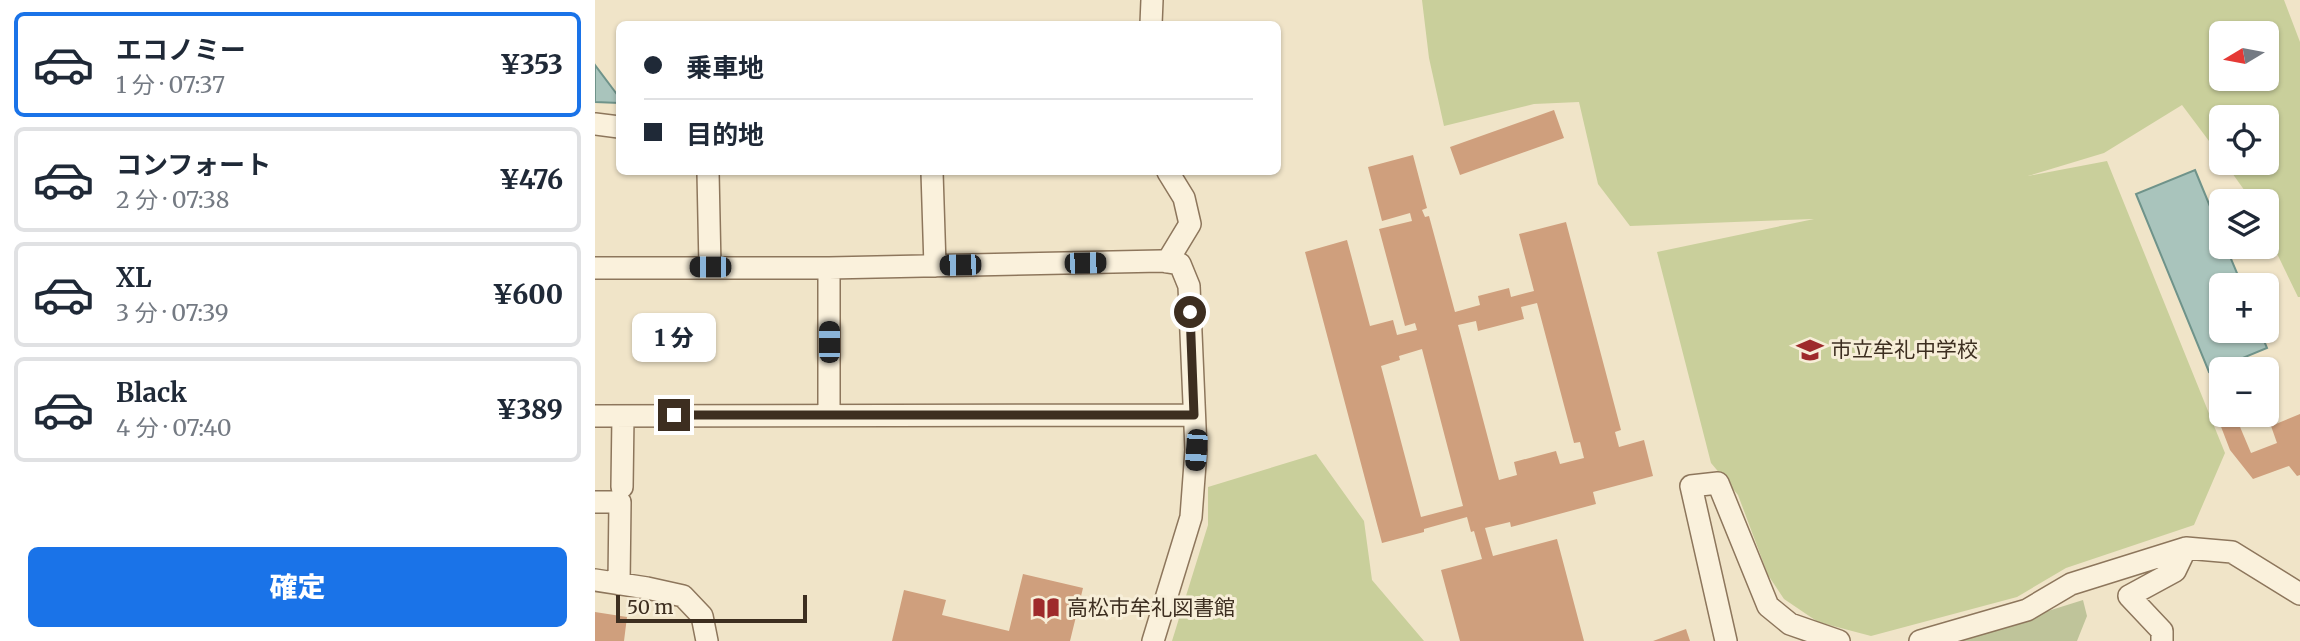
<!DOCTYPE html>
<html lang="ja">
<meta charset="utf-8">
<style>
body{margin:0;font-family:Merriweather,"Noto Sans JP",serif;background:#f2f2f3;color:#1f2937;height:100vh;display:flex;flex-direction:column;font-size:26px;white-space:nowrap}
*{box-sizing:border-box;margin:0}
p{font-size:23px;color:#747a83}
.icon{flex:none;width:38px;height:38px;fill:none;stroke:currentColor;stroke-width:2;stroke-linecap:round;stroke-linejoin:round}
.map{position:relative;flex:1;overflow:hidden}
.panel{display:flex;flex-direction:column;background:#fff;width:595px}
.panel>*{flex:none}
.hud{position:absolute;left:21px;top:21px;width:665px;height:154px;border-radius:10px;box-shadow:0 2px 5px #0004;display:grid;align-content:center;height:154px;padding:0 28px;background:#fff}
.needle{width:46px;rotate:260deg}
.tools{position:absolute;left:1614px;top:21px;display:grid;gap:14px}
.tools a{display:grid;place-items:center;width:70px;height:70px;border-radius:10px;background:#fff;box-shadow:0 2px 5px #0004;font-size:35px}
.scale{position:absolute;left:21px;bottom:18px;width:191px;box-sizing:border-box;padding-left:7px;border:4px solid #3d2e20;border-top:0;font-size:19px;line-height:24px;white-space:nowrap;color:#3d2e20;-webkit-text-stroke:5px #f7eed8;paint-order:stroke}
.end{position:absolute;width:32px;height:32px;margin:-16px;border:9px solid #3d2e20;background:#fff;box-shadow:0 0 0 4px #fff}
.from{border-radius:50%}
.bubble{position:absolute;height:49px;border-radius:10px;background:#fff;box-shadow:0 2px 5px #0004;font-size:23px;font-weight:800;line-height:49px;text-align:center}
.car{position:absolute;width:21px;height:42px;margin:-21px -10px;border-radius:9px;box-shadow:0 0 5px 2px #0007;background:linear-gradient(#222 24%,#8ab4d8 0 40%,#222 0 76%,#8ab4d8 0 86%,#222 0)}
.hud b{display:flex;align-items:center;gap:24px;height:66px;font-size:26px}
.hud b+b{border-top:2px solid #e0e1e3}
.hud i{width:18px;height:18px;background:#1f2937}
ul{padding:12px 0 0;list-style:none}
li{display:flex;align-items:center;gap:21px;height:105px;margin:0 14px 10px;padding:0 14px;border:4px solid #e0e1e3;border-radius:10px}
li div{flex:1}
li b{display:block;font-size:26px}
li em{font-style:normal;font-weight:800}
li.on{border-color:#1a73e8}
li>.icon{width:63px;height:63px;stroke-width:1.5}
.primary-button{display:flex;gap:14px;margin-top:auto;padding:14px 28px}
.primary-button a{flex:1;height:80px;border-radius:10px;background:#1a73e8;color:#fff;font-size:28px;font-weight:800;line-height:80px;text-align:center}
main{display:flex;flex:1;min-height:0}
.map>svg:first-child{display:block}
.green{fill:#c9cf9b;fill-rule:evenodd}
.cemetery{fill:#bfc49a}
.water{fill:#a9c4bc;stroke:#6f938a;stroke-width:2}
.building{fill:#cf9f7d;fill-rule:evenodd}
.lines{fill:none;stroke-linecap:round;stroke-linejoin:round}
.minor-casing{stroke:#8d765c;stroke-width:24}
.minor{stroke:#faf1dc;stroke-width:21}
.route{stroke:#3d2e20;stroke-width:9}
.labels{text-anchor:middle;stroke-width:6;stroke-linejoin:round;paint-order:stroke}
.poi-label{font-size:21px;fill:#3d2e20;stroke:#f7eed8;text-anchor:start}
</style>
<main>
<section class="panel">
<ul>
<li class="on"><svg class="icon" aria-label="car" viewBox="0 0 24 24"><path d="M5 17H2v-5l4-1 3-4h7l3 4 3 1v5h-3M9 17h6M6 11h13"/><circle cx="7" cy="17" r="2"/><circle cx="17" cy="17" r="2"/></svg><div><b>エコノミー</b><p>1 分 · 07:37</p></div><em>¥353</em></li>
<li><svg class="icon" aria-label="car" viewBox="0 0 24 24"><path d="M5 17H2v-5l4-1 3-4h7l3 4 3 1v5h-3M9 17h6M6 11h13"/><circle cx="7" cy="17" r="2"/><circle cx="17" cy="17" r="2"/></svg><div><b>コンフォート</b><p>2 分 · 07:38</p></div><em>¥476</em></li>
<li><svg class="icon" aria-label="car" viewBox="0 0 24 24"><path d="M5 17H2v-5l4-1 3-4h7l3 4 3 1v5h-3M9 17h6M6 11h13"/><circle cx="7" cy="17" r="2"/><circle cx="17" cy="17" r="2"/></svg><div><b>XL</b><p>3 分 · 07:39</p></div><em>¥600</em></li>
<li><svg class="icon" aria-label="car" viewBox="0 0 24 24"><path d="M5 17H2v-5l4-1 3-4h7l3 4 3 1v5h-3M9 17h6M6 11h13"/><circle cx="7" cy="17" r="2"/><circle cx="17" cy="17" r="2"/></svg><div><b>Black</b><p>4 分 · 07:40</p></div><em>¥389</em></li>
</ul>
<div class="primary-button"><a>確定</a></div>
</section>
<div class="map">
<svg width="1705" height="641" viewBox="0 0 1705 641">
<rect width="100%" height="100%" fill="#f0e4c8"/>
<path class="green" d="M 827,0 L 1689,0 L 1705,42 L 1705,297 L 1703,297 L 1671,231 L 1671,201 L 1657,201 L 1630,163 L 1671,163 L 1671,117 L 1626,117 L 1626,157 L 1587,105 L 1509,153 L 1433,176 L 1512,161 L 1630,453 L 1599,525 L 1471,568 L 1422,597 L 1276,636 L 1223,622 L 1189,599 L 1173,575 L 1143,495 L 1116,463 L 1062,252 L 1219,219 L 1035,226 L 1003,184 L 984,102 L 939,104 L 849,126 L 834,58 ZM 1626,33 L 1671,33 L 1671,79 L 1626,79 Z
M 721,454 L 769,521 L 777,580 L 829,641 L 577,641 L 613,525 L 613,487 Z"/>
<path class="cemetery" d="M 1488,600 L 1492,616 L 1482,641 L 1357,641 Z"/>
<path class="water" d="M 0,65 L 24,97 L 24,103 L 0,102 Z
M 1600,170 L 1626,233 L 1626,247 L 1631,247 L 1647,285 L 1626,285 L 1626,331 L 1665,331 L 1672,348 L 1614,372 L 1541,194 Z"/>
<path class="building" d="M 959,110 L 969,138 L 865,175 L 855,147 Z
M 818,155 L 832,208 L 827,210 L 830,217 L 834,216 L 860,312 L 885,305 L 883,296 L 914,288 L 916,297 L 939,291 L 924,234 L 971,222 L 1026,430 L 1020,432 L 1024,447 L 1049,440 L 1058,476 L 998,492 L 1001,504 L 916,527 L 915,522 L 890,528 L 898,556 L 962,539 L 989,641 L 865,641 L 846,570 L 887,559 L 879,531 L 876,532 L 872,517 L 829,529 L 829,532 L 787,543 L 710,252 L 752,240 L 775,326 L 798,320 L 802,335 L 822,330 L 820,323 L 810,326 L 784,229 L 817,221 L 815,213 L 787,221 L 773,167 ZM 942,303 L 979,443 L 985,442 L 989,458 L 965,464 L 961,451 L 919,462 L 922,475 L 904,480 L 863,325 L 881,321 L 883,331 L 929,319 L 926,307 ZM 827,349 L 868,506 L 826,517 L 786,366 L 805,360 L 804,356 Z
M 1626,403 L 1626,415 L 1640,415 L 1656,453 L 1682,443 L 1676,426 L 1705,414 L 1705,475 L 1702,476 L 1694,466 L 1658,479 L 1635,450 L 1618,406 Z
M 428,574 L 488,588 L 475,641 L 297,641 L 309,590 L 351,600 L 347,615 L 414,631 Z
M 0,612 L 32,617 L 29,641 L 0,641 Z
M 1091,629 L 1095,641 L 1058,641 Z"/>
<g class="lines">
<g class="minor-casing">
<path id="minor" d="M 556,24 L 557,0
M 0,124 L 24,127
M 113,172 L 115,267
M 337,172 L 340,266
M 572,262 L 595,224 L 589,198 L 573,172
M 0,268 L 234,268 L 566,261 L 585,264 L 594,286 L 601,450 L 596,517 L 558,641
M 234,415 L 234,268
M 0,416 L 599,415
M 27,487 L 28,416
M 0,502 L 25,502 L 24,584
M 0,580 L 52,588 L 88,596 L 107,616 L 112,641
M 1131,641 L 1096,486 L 1123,483 L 1173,606 L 1195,624 L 1244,641
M 1325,641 L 1432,610 L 1476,584 L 1591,548 L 1637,552 L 1705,594
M 1567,641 L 1567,631 L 1534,596 L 1580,571 L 1591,548"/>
</g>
<use href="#minor" class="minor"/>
</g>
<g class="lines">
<path class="route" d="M 79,415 L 599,415 L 595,312"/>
</g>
<defs>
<g id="school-bare" transform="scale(2.1)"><path d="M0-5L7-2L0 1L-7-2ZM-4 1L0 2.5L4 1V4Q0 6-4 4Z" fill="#9e2a2b" stroke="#f7eed8" stroke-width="2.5" paint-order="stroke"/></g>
<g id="library-bare" transform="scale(2.1)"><path d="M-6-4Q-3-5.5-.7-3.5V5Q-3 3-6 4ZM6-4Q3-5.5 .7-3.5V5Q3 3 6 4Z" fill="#9e2a2b" stroke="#f7eed8" stroke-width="2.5" paint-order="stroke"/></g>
</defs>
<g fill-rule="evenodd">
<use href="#school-bare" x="1215" y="350"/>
<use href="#library-bare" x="451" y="608"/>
</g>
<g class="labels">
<g class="poi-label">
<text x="1236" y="357">市立牟礼中学校</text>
<text x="472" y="615">高松市牟礼図書館</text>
</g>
</g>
</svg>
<div class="tools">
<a><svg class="needle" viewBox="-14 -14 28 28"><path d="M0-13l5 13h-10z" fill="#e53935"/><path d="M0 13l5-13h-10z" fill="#747a83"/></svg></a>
<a><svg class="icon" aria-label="locate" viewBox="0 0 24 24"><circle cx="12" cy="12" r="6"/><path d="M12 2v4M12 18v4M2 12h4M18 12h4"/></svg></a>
<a><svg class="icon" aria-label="layers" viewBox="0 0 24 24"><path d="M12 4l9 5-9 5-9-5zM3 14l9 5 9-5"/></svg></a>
<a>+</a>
<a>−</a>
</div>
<div class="scale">50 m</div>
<i class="end from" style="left:595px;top:312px"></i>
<i class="end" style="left:79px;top:415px"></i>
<div class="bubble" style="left:37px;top:313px;width:84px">1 分</div>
<i class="car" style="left:490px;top:263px;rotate:89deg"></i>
<i class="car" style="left:365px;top:265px;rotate:269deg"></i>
<i class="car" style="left:115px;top:267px;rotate:270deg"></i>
<i class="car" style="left:234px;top:342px;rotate:0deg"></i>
<i class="car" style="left:601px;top:450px;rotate:184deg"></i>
<div class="hud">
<b><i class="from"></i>乗車地</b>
<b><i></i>目的地</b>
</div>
</div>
</main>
